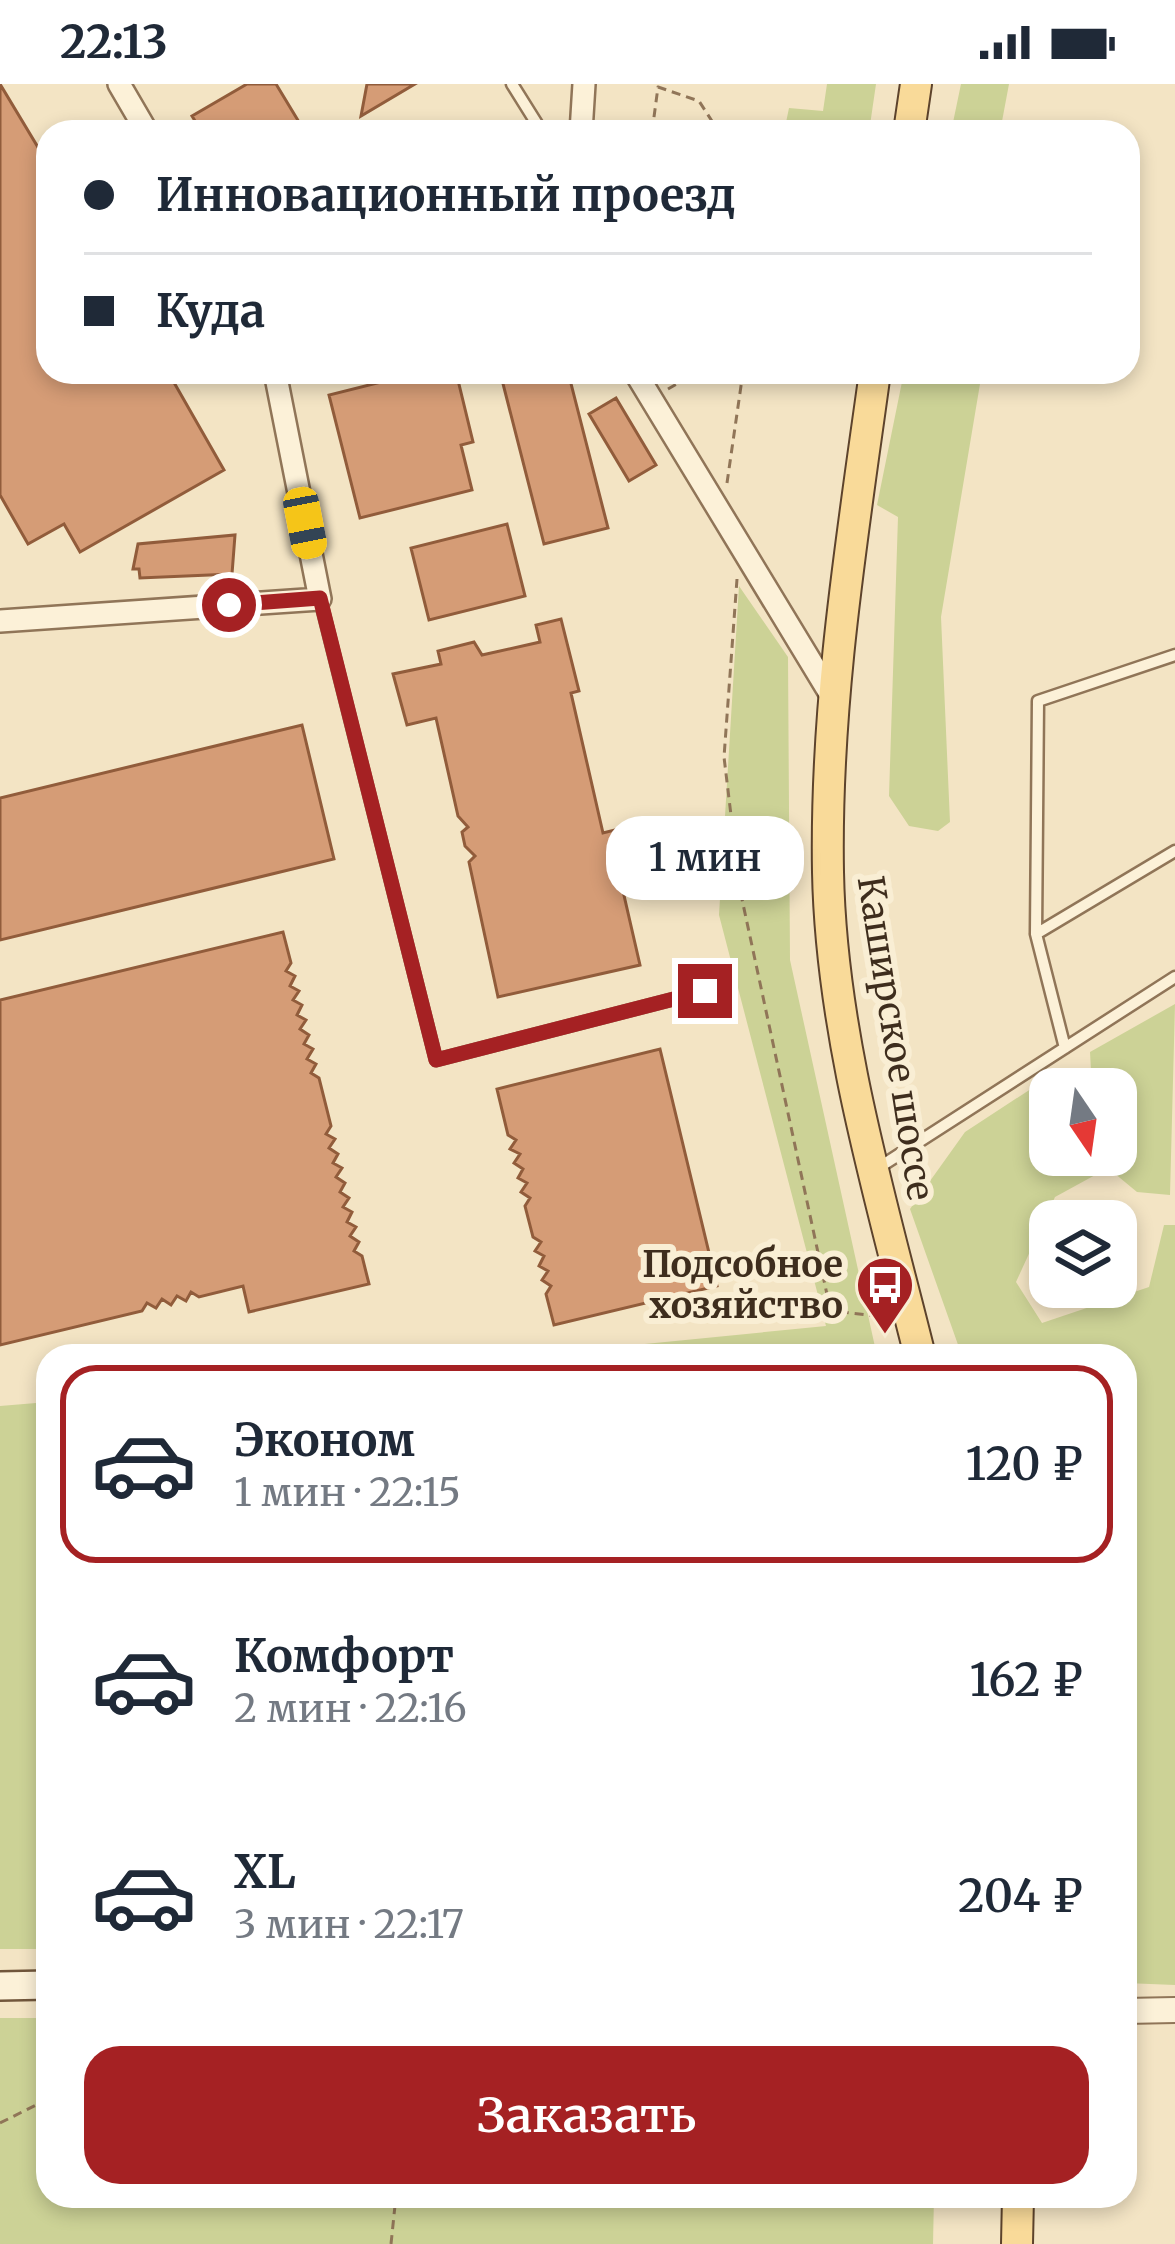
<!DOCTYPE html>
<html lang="ru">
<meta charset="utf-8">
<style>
body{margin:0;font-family:Merriweather,serif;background:#f2f2f3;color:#1f2937;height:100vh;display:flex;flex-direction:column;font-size:45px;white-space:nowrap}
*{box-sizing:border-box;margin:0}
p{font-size:39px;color:#747a83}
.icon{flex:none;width:66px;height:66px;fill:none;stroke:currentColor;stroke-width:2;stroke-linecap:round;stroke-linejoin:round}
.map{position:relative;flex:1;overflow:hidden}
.drawer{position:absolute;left:36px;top:1260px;width:1101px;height:864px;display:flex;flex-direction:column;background:#fff;border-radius:36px;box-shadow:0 6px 18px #0003}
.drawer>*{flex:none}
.banner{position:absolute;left:36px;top:36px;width:1104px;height:264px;border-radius:36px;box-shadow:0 6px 18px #0003;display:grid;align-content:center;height:264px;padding:0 48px;background:#fff}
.needle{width:78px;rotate:167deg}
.controls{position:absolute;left:1029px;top:984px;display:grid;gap:24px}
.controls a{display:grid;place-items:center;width:108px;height:108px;border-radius:24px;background:#fff;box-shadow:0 6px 18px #0003;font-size:60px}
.end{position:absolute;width:54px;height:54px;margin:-27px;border:15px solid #a52123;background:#fff;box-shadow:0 0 0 6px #fff}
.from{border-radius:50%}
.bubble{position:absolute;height:84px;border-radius:36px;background:#fff;box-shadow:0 6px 18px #0003;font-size:39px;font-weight:600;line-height:84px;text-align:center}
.car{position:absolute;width:36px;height:72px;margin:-36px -18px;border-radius:15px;box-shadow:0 0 9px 3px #0007;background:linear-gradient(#f5c518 24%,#345 0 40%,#f5c518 0 76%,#345 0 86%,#f5c518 0)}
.banner b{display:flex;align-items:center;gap:42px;height:114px;font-size:45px}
.banner b+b{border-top:3px solid #e0e1e3}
.banner i{width:30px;height:30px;background:#1f2937}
ul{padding:21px 0 0;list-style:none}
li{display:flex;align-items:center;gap:36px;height:198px;margin:0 24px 18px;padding:0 24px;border:6px solid transparent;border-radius:36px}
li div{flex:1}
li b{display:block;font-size:45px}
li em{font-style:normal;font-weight:600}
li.on{border-color:#a52123}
li>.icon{width:108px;height:108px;stroke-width:1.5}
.action{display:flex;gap:24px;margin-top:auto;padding:24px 48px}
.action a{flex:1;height:138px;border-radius:36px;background:#a52123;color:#fff;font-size:48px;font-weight:600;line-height:138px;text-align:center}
.status{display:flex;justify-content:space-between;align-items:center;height:84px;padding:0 60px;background:#fff;direction:ltr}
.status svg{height:33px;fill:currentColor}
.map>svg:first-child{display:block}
.green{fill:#ccd296}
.building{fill:#d59c76;stroke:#915c3b;stroke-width:3}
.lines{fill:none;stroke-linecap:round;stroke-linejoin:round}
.service-casing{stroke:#907558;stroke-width:15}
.minor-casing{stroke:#907558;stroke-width:26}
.tertiary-casing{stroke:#907558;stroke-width:28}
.secondary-casing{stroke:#71563b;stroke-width:32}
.primary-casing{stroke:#5d432c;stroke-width:34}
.path{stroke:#907558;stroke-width:3;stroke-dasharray:9 6;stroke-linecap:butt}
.service{stroke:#fcf1d8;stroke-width:10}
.minor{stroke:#fcf1d8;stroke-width:21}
.tertiary{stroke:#fcf1d8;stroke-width:24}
.secondary{stroke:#fcf1d8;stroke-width:27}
.primary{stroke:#f9da99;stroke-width:30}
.route{stroke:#a52123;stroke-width:15}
.labels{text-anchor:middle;stroke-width:12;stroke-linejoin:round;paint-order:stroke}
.street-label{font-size:36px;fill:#3e2d1d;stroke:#f9eed4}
.poi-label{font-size:36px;font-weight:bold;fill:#3e2d1d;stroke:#f9eed4;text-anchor:end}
</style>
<div class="status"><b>22:13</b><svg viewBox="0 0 49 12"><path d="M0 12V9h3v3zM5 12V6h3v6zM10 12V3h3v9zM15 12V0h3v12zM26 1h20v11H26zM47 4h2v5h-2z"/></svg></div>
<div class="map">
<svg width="1175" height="2160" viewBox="0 0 1175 2160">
<rect width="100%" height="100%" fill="#f3e4c4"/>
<path class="green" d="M 827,0 L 876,0 L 869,48 L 784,48 L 789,24 L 823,27 Z
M 961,0 L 1009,0 L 1000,48 L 951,48 Z
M 904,288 L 982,288 L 941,533 L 950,738 L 938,747 L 909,742 L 889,712 L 898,433 L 877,421 Z
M 739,502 L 788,573 L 790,876 L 877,1272 L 523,1272 L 826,1242 L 719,831 Z
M 1175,920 L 1170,1111 L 1137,1108 L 1108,1084 L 1055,1113 L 1016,1198 L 1042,1239 L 1149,1203 L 1164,1141 L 1175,1141 L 1175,1901 L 1125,1899 L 1125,1272 L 962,1272 L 910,1125 L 965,1048 L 1040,999 L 1050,1006 L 1050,1071 L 1116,1071 L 1116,1005 L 1092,1005 L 1090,968 Z
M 48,1318 L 48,1865 L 0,1865 L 0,1322 Z
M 0,1934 L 48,1934 L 48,2112 L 934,2112 L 933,2160 L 0,2160 Z"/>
<path class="building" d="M 0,0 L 48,80 L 48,288 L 168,288 L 224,386 L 80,468 L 64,440 L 28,460 L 0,411 Z
M 247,0 L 276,0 L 305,48 L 202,48 L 192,32 Z
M 367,0 L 415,0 L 361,32 Z
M 421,288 L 456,288 L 473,358 L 461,361 L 472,406 L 360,434 L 329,311 Z
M 500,288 L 568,288 L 608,444 L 544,460 Z
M 616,314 L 656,381 L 629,397 L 589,330 Z
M 507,440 L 525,512 L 429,536 L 411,464 Z
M 235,451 L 232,490 L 140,494 L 139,485 L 133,485 L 138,460 Z
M 561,535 L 579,607 L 571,609 L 603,749 L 663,734 L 678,793 L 623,807 L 640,881 L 498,913 L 469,778 L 475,772 L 465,762 L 462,748 L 468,743 L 458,732 L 436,634 L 407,641 L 393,590 L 441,580 L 438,567 L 474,558 L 482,571 L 540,558 L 536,541 Z
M 302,641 L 334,775 L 0,856 L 0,714 Z
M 283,848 L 291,879 L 286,887 L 295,892 L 290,902 L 299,907 L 293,916 L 302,921 L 297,931 L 306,936 L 300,945 L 309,951 L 304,960 L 313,965 L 307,975 L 316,980 L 311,989 L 319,994 L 331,1042 L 326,1050 L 335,1055 L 329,1064 L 338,1070 L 333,1079 L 342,1084 L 336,1093 L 345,1099 L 340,1108 L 349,1114 L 343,1123 L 352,1128 L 347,1138 L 356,1143 L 350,1152 L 359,1158 L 354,1167 L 362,1172 L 369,1200 L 249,1228 L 243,1202 L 199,1213 L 191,1208 L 186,1217 L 177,1212 L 171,1221 L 162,1215 L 156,1224 L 147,1219 L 142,1227 L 0,1261 L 0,916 Z
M 660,965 L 717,1202 L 554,1241 L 546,1210 L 551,1202 L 542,1196 L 548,1187 L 539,1182 L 544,1172 L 535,1167 L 541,1158 L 533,1153 L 525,1122 L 530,1114 L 521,1108 L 527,1099 L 518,1094 L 523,1085 L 514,1079 L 520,1070 L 510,1065 L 516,1056 L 508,1051 L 497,1005 Z"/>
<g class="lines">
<g class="service-casing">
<path id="service" d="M 512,0 L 542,48
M 320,515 L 436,976 L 705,907
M 1036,850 L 1038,617 L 1175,571
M 1065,964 L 1036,850 L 1175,767
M 875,1086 L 1175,893"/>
</g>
<g class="minor-casing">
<path id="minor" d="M 119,0 L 147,48
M 581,48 L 584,0
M 635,288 L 831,611
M 0,537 L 320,515 L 275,288"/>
</g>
<g class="tertiary-casing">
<path id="tertiary" d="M 1125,1927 L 1175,1926"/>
</g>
<g class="secondary-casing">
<path id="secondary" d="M 0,1902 L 48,1901"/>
</g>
<g class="primary-casing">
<path id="primary" d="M 909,48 L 916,0
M 875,288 C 852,455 825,619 828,788 C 831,951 881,1115 920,1272
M 1017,2160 L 1018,2112"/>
</g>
<path class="path" d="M 652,48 L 658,3 L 699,17 L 719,48
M 668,305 L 698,288
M 727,399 L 743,288
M 737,495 L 724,673 L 740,806 L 828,1215 L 834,1227 L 884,1233
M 0,2039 L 48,2015
M 391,2160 L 396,2112"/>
<use href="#service" class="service"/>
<use href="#minor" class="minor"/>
<use href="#tertiary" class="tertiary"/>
<use href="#secondary" class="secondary"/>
<use href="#primary" class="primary"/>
</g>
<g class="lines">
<path class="route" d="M 229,521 L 320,514 L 436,976 L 705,907"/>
</g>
<defs>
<g id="bus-pin" transform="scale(3)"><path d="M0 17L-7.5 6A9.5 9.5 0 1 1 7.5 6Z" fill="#a52123" stroke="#f9eed4"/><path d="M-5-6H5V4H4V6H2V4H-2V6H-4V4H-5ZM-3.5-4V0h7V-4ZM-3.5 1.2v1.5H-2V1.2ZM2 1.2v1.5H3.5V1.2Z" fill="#fff"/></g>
</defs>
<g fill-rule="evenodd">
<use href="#bus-pin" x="885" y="1201"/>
</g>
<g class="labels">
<g class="street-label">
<text transform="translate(896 954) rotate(81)" y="13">Каширское шоссе</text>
</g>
<g class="poi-label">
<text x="843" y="1193">Подсобное<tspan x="843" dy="41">хозяйство</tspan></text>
</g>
</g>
</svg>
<div class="controls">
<a><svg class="needle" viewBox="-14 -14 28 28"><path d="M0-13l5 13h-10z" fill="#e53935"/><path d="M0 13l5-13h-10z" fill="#747a83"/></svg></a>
<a><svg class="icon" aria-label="layers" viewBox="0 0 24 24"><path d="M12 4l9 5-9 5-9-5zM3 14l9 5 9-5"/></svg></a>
</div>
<i class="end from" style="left:229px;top:521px"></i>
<i class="end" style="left:705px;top:907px"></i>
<div class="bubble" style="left:606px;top:732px;width:198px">1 мин</div>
<i class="car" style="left:305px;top:439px;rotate:169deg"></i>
<div class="banner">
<b><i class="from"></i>Инновационный проезд</b>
<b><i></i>Куда</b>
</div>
<section class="drawer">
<ul>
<li class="on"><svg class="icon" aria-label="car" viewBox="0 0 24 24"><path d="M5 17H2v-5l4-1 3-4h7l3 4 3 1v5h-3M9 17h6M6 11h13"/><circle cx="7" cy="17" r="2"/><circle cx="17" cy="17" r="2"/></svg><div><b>Эконом</b><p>1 мин · 22:15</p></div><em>120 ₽</em></li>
<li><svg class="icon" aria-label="car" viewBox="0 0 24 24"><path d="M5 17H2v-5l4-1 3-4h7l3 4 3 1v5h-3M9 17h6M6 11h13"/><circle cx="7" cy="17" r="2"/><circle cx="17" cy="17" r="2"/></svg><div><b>Комфорт</b><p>2 мин · 22:16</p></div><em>162 ₽</em></li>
<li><svg class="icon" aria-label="car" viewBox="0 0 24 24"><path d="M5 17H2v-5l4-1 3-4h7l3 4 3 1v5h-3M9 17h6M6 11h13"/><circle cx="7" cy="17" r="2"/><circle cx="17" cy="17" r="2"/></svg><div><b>XL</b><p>3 мин · 22:17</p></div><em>204 ₽</em></li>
</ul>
<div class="action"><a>Заказать</a></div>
</section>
</div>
